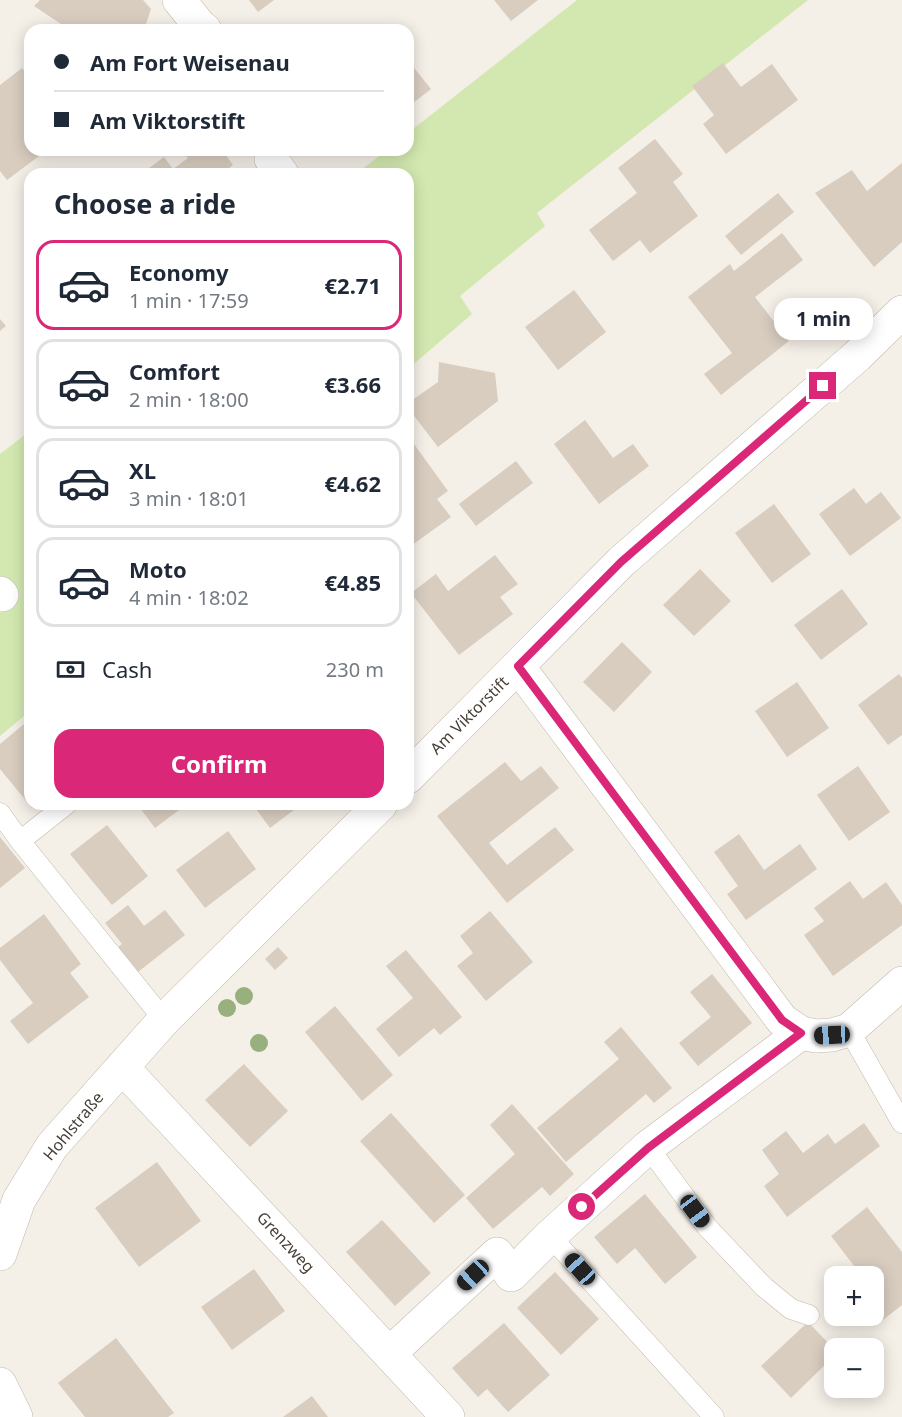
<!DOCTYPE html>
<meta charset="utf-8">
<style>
body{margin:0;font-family:"Noto Sans",sans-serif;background:#f6f6f7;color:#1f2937;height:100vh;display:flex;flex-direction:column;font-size:22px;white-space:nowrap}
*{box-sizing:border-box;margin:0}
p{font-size:20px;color:#747a83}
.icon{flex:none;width:33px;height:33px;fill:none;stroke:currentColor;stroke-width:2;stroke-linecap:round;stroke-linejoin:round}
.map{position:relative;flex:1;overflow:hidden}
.details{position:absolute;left:24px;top:168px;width:390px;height:642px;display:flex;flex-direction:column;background:#fff;border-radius:18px;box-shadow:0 3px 15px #0003}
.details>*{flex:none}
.hud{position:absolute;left:24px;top:24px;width:390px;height:132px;border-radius:18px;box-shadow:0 3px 15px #0003;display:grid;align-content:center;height:132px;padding:0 30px;background:#fff}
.tools{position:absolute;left:824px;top:1266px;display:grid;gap:12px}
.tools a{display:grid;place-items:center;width:60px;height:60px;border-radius:12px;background:#fff;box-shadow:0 3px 15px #0003;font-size:30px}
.end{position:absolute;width:27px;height:27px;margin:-14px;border:8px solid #db2777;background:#fff;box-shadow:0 0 0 3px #fff}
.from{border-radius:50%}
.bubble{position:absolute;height:42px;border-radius:18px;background:#fff;box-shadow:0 3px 15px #0003;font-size:20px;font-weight:700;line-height:42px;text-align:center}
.car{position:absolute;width:18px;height:36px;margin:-18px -9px;border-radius:8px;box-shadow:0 0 4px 2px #0007;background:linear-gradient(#222 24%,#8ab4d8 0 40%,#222 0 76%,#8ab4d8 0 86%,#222 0)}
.hud b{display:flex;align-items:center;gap:21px;height:57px;font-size:22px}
.hud b+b{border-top:2px solid #e0e1e3}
.hud i{width:15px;height:15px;background:#1f2937}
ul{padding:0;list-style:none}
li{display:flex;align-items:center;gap:18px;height:90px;margin:0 12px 9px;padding:0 18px;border:3px solid #e0e1e3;border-radius:18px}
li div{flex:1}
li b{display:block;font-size:22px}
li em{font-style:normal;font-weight:700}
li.selected{border-color:#db2777}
li>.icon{width:54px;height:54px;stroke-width:1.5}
h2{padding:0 30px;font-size:27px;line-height:72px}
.pay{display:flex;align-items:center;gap:15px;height:66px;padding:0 30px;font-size:22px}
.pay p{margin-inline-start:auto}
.primary-button{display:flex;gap:12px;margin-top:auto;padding:12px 30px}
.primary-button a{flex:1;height:69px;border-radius:18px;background:#db2777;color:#fff;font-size:24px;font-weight:700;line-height:69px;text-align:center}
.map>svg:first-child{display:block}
.green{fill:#d3e8b0}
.building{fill:#d9cdc0}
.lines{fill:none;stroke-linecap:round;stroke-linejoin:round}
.lane-casing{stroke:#c2b9ad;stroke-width:21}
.street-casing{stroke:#c2b9ad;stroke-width:34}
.lane{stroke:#fff;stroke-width:20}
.street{stroke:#fff;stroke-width:33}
.tree{fill:#98af7e}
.route{stroke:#db2777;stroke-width:8}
.labels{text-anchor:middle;stroke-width:4.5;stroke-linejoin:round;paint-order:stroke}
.street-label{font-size:16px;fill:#473f36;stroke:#fff}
</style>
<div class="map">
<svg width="902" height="1417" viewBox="0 0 902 1417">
<rect width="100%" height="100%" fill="#f4efe7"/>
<path class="green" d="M 577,0 L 808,0 L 537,213 L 545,226 L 460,296 L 472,314 L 408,369 L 408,174 L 356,174 L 387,150 L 408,150 L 408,133 Z
M 30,431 L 30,711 L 0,736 L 0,454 Z"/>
<path class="building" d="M 40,0 L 143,0 L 151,9 L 144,30 L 70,30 L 34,6 Z
M 249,0 L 274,0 L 258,12 Z
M 494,0 L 538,0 L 511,21 Z
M 723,63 L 741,87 L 772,64 L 798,100 L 726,154 L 703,124 L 714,115 L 692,86 Z
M 411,64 L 431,89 L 408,107 L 408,66 Z
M 22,68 L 30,78 L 30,150 L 47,150 L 7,180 L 0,171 L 0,85 Z
M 655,139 L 683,174 L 673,182 L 698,216 L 650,253 L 640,240 L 613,261 L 589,230 L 637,193 L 618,168 Z
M 181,150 L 222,150 L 233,165 L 221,174 L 141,174 L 164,157 L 173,169 L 188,158 Z
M 902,163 L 902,242 L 874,267 L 815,193 L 852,170 L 867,191 Z
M 778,193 L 794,212 L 741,255 L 725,236 Z
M 782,233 L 803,260 L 755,297 L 789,341 L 721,395 L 704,374 L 732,353 L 688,297 L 730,264 L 734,271 Z
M 574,290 L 606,332 L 558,370 L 525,327 Z
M 0,319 L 6,326 L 0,331 Z
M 439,362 L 495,373 L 498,401 L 438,447 L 408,408 L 408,403 L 438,382 Z
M 585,420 L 613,458 L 633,444 L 649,466 L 599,504 L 554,444 Z
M 411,440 L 448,491 L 437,499 L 451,517 L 408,548 L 408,442 Z
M 516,461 L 533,483 L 476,526 L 459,504 Z
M 854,488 L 866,504 L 881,492 L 901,518 L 850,556 L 819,514 Z
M 774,504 L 811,554 L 772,583 L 735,533 Z
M 495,555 L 518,584 L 500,597 L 513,614 L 459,655 L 411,593 L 436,574 L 448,591 Z
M 700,569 L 731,601 L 694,636 L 663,605 Z
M 842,589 L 868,624 L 821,660 L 794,625 Z
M 622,642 L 652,672 L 614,712 L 583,682 Z
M 899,674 L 902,678 L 902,735 L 888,745 L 858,705 Z
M 797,682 L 829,728 L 787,757 L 755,711 Z
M 30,719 L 30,804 L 36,804 L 32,808 L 0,769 L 0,744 Z
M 505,762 L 521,781 L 541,766 L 559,788 L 489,843 L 507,865 L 555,827 L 574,850 L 507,903 L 437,816 Z
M 858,766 L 890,812 L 849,841 L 817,795 Z
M 137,804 L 187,804 L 155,828 Z
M 254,804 L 302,804 L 270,828 L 253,805 Z
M 107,825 L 148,876 L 112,905 L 70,854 Z
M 228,831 L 256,869 L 205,908 L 176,870 Z
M 739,834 L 764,870 L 800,844 L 817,869 L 746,920 L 727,894 L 738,886 L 714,852 Z
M 0,837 L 25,868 L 0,888 Z
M 850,881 L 863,899 L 886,882 L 902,905 L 902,925 L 833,976 L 804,935 L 824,921 L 814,908 Z
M 128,905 L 144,926 L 165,910 L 185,935 L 138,972 L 118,947 L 122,944 L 105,923 Z
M 490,911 L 533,962 L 486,1001 L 457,966 L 473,953 L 460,936 Z
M 44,914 L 81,964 L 70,973 L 89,997 L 28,1044 L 10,1021 L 33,1003 L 0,960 L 0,948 Z
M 278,947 L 288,958 L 275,970 L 265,959 Z
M 406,950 L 462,1017 L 440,1035 L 434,1028 L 399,1057 L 376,1029 L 413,998 L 386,966 Z
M 712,974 L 752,1023 L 698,1066 L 679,1043 L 711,1017 L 690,992 Z
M 335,1006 L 393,1075 L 362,1101 L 305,1032 Z
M 621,1027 L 672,1088 L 654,1103 L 646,1094 L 566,1162 L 537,1128 L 619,1059 L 604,1042 Z
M 244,1064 L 288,1111 L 250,1147 L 205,1100 Z
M 512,1104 L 574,1174 L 550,1196 L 542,1187 L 493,1229 L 466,1198 L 515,1154 L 490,1125 Z
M 391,1113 L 465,1195 L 434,1223 L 360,1141 Z
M 864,1123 L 880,1146 L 787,1217 L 764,1186 L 779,1174 L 762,1150 L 786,1131 L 803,1153 L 828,1134 L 835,1144 Z
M 157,1162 L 201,1221 L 139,1267 L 95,1208 Z
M 645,1194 L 697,1257 L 665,1284 L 635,1248 L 617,1264 L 594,1237 Z
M 867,1207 L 902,1252 L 902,1305 L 874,1327 L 865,1316 L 873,1316 L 873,1276 L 862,1276 L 831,1236 Z
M 382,1220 L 431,1273 L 395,1306 L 346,1252 Z
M 254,1269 L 285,1311 L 232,1350 L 201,1307 Z
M 555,1272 L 599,1319 L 561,1355 L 517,1308 Z
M 808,1322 L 834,1349 L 834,1356 L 791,1398 L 761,1366 Z
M 504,1323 L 550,1375 L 508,1412 L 487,1389 L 478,1397 L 452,1368 Z
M 116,1338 L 174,1413 L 168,1417 L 85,1417 L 58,1383 Z
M 312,1396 L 328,1417 L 283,1417 Z"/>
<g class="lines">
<g class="lane-casing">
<path id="lane" d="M 0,813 L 20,841 L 164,1020
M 20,841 L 67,804
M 849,1030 L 902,1123
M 648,1147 L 707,1227 L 764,1287 L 791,1309 L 809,1315
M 550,1236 L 714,1417"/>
</g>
<g class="street-casing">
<path id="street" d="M 179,0 L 200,26 L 205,30
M 272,150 L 271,159 L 282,174
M 0,593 L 2,595
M 518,666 L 782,1020 L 801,1033 L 816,1036 L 832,1035 L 849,1030 L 902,983
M 408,777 L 621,562 L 857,356 L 902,312
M 122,1067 L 448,1417
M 0,1254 L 19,1200 L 52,1146 L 164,1020 L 381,804
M 390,1353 L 497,1254 L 511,1275 L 550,1236 L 648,1147 L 801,1033
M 0,1384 L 16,1417"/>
</g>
<use href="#lane" class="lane"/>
<use href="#street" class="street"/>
</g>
<g class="tree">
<circle cx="244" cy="996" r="9"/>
<circle cx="227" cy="1008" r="9"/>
<circle cx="259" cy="1043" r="9"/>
</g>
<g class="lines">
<path class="route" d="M 582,1207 L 648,1148 L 801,1033 L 782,1020 L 518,666 L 621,562 L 823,386"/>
</g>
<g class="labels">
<g class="street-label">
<text transform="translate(469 715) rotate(-45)" y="6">Am Viktorstift</text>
<text transform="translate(73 1126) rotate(-50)" y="6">Hohlstraße</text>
<text transform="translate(286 1242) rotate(47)" y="6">Grenzweg</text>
</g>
</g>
</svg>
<div class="tools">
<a>+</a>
<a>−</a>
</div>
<i class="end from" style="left:582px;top:1207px"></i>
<i class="end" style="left:823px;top:386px"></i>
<div class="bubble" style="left:774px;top:298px;width:99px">1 min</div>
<i class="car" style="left:832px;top:1035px;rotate:267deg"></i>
<i class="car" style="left:695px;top:1211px;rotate:143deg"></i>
<i class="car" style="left:580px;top:1269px;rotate:318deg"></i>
<i class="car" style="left:473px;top:1275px;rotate:227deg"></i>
<div class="hud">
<b><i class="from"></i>Am Fort Weisenau</b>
<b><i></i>Am Viktorstift</b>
</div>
<section class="details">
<h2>Choose a ride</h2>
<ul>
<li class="selected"><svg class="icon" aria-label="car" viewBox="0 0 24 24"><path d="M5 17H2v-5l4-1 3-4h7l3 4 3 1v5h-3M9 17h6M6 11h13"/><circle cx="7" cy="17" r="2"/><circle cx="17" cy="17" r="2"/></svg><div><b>Economy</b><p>1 min · 17:59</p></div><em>€2.71</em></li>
<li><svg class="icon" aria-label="car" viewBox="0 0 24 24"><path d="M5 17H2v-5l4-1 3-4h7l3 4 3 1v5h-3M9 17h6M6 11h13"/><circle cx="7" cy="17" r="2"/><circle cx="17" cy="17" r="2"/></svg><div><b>Comfort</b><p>2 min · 18:00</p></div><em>€3.66</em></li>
<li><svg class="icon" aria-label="car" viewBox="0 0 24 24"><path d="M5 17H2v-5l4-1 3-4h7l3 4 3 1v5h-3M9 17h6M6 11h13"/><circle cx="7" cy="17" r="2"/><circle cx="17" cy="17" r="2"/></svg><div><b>XL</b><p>3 min · 18:01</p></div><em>€4.62</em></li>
<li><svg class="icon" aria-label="car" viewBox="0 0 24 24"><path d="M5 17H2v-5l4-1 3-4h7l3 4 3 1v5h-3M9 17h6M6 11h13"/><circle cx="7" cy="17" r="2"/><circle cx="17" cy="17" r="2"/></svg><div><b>Moto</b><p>4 min · 18:02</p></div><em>€4.85</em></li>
</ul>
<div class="pay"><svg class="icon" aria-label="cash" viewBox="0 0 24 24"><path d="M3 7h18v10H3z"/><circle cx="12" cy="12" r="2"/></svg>Cash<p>230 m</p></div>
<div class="primary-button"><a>Confirm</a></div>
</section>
</div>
